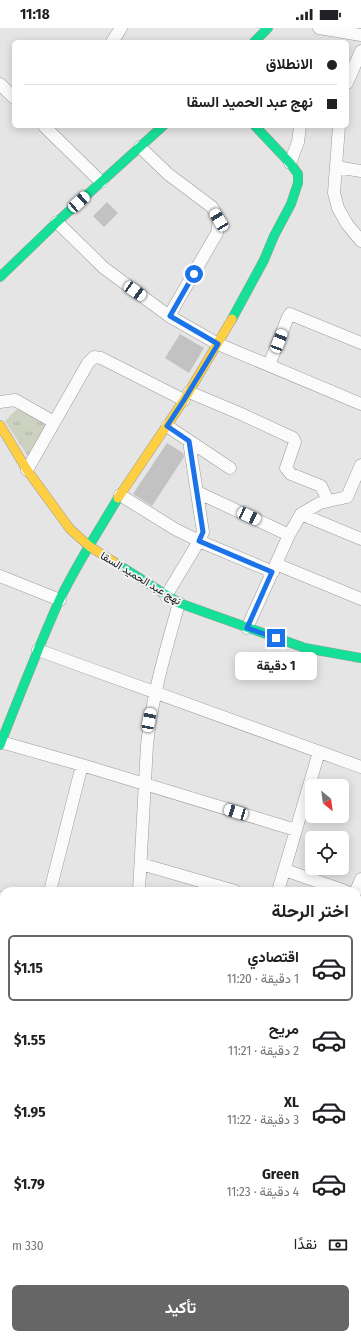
<!DOCTYPE html>
<html lang="ar">
<meta charset="utf-8">
<style>
body{margin:0;font-family:"Fira Sans Condensed",Vazirmatn,sans-serif;background:#f6f6f6;color:#202124;direction:rtl;height:100vh;display:flex;flex-direction:column;font-size:15px;white-space:nowrap}
*{box-sizing:border-box;margin:0}
p{font-size:13px;color:#757577}
.icon{flex:none;width:22px;height:22px;fill:none;stroke:currentColor;stroke-width:2;stroke-linecap:round;stroke-linejoin:round}
.map{position:relative;flex:1;overflow:hidden;direction:ltr}
.drawer{position:absolute;left:0px;top:859px;width:361px;height:452px;display:flex;flex-direction:column;background:#fff;border-radius:12px 12px 0 0;box-shadow:0 2px 10px #0003;direction:rtl}
.drawer>*{flex:none}
.top-card{position:absolute;left:12px;top:12px;width:337px;height:88px;border-radius:6px;box-shadow:0 2px 10px #0003;direction:rtl;display:grid;align-content:center;height:88px;padding:0 12px;background:#fff}
.needle{width:26px;rotate:151deg}
.controls{position:absolute;left:305px;top:751px;display:grid;gap:8px}
.controls a{display:grid;place-items:center;width:44px;height:44px;border-radius:6px;background:#fff;box-shadow:0 2px 10px #0003;font-size:20px}
.end{position:absolute;width:18px;height:18px;margin:-9px;border:5px solid #1a73e8;background:#fff;box-shadow:0 0 0 2px #fff}
.from{border-radius:50%}
.bubble{position:absolute;height:28px;border-radius:6px;background:#fff;box-shadow:0 2px 10px #0003;font-size:13px;font-weight:700;line-height:28px;text-align:center;direction:rtl}
.car{position:absolute;width:12px;height:24px;margin:-12px -6px;border-radius:5px;box-shadow:0 0 3px 1px #0007;background:linear-gradient(#fff 24%,#345 0 40%,#fff 0 76%,#345 0 86%,#fff 0)}
.top-card b{display:flex;align-items:center;gap:14px;height:38px;font-size:15px}
.top-card b+b{border-top:1px solid #e0e0e0}
.top-card i{width:10px;height:10px;background:#202124}
ul{padding:0;list-style:none}
li{display:flex;align-items:center;gap:12px;height:66px;margin:0 8px 6px;padding:0 4px;border:2px solid transparent;border-radius:6px}
li div{flex:1}
li b{display:block;font-size:15px}
li em{font-style:normal;font-weight:700}
li.current{border-color:#666667}
li>.icon{width:36px;height:36px;stroke-width:1.5}
h2{padding:0 12px;font-size:18px;line-height:48px}
.pay{display:flex;align-items:center;gap:10px;height:44px;padding:0 12px;font-size:15px}
.pay p{margin-inline-start:auto}
.action{display:flex;gap:8px;margin-top:auto;padding:8px 12px}
.action a{flex:1;height:46px;border-radius:6px;background:#666667;color:#fff;font-size:16px;font-weight:700;line-height:46px;text-align:center}
.status{display:flex;justify-content:space-between;align-items:center;height:28px;padding:0 20px;background:#fff;direction:ltr}
.status svg{height:11px;fill:currentColor}
.map>svg:first-child{display:block}
.grass{fill:url(#grass-tufts)}
.building{fill:#c2c2c2}
.lines{fill:none;stroke-linecap:round;stroke-linejoin:round}
.street-casing{stroke:#9b9b9c;stroke-width:13}
.fast-casing{stroke:#9b9b9c;stroke-width:10}
.slow-casing{stroke:#9b9b9c;stroke-width:10}
.street{stroke:#fbfbfb;stroke-width:12}
.fast{stroke:#16e098;stroke-width:9}
.slow{stroke:#ffcf43;stroke-width:9}
.route{stroke:#1a73e8;stroke-width:5}
.labels{text-anchor:middle;stroke-width:4;stroke-linejoin:round;paint-order:stroke}
.street-label{font-size:11px;fill:#222223;stroke:#f1f2f4}
</style>
<div class="status"><b>11:18</b><svg viewBox="0 0 49 12"><path d="M0 12V9h3v3zM5 12V6h3v6zM10 12V3h3v9zM15 12V0h3v12zM26 1h20v11H26zM47 4h2v5h-2z"/></svg></div>
<div class="map">
<svg width="361" height="1311" viewBox="0 0 361 1311">
<defs>
<pattern id="grass-tufts" width="24" height="20" patternUnits="userSpaceOnUse"><rect width="24" height="20" fill="#ccd1c0"/><path d="M3 7l-1-3M5 7V3M7 7l1-3M15 17l-1-3M17 17v-4M19 17l1-3" fill="none" stroke="#afb3a5"/></pattern>
</defs>
<rect width="100%" height="100%" fill="#e5e5e5"/>
<path class="grass" d="M 19,381 L 47,396 L 29,427 L 27,427 L 5,393 L 15,383 Z"/>
<path class="building" d="M 107,174 L 118,185 L 104,199 L 93,188 Z
M 180,306 L 204,320 L 189,345 L 165,330 Z
M 167,415 L 183,425 L 184,429 L 152,478 L 133,466 Z"/>
<g class="lines">
<g class="street-casing">
<path id="street" d="M 319,0 L 361,7
M 112,14 L 121,0
M 347,55 L 361,23
M 0,56 L 14,70
M 44,98 L 101,154
M 339,98 L 334,165 L 338,180 L 347,196 L 361,213
M 140,119 L 168,146 L 212,179 L 219,192 L 217,205 L 169,288
M 290,135 L 298,114 L 300,98
M 336,139 L 361,143
M 57,194 L 104,240 L 169,288 L 218,316 L 361,376
M 269,337 L 288,289 L 290,286 L 361,315
M 189,364 L 239,385 L 293,410 L 295,414 L 286,440 L 291,446 L 321,458 L 328,473
M 0,374 L 15,372 L 54,394
M 167,398 L 230,440
M 27,442 L 88,335 L 94,329 L 101,330 L 184,372
M 197,464 L 289,507
M 120,467 L 175,501 L 199,513 L 273,544
M 301,486 L 361,511
M 276,536 L 361,571
M 0,548 L 60,572
M 166,568 L 199,513 L 203,504 L 189,413
M 247,600 L 289,507 L 301,486 L 320,475 L 347,469 L 361,437
M 38,622 L 361,739
M 1,714 L 82,737 L 296,802
M 141,836 L 235,863
M 285,842 L 345,863
M 50,863 L 82,737
M 139,863 L 147,717 C 152,667 166,622 179,575
M 278,863 L 319,724
M 356,863 L 361,851
M 0,870 L 4,872
M 357,918 L 361,919
M 0,981 L 4,971
M 357,1032 L 361,1033
M 0,1038 L 4,1040
M 357,1105 L 361,1094
M 0,1139 L 4,1128
M 0,1197 L 4,1198
M 357,1220 L 361,1224
M 0,1223 L 4,1230 L 0,1232
M 0,1283 L 4,1279
M 357,1284 L 361,1287
M 158,1307 L 160,1311
M 202,1307 L 204,1311
M 265,1307 L 267,1311
M 327,1307 L 329,1311
M 29,1311 L 32,1307
M 98,1311 L 106,1311
M 250,1311 L 254,1307"/>
</g>
<g class="fast-casing">
<path id="fast" d="M 254,14 L 268,0
M 0,249 L 57,194 L 163,98
M 232,291 L 264,232 L 274,208 L 291,176 L 298,155 L 298,146 L 290,135 L 255,98
M 114,534 L 179,575 L 305,620 L 361,630
M 0,717 C 19,669 38,620 59,573 C 76,537 98,504 118,470"/>
</g>
<g class="slow-casing">
<path id="slow" d="M 0,397 L 27,442 L 70,501 L 89,518 L 114,534
M 118,470 L 184,372 L 232,291"/>
</g>
<use href="#street" class="street"/>
<use href="#fast" class="fast"/>
<use href="#slow" class="slow"/>
</g>
<g class="lines">
<path class="route" d="M 194,246 L 170,288 L 218,316 L 184,372 L 167,398 L 189,413 L 203,504 L 199,513 L 272,544 L 247,600 L 276,610"/>
</g>
<g class="labels">
<g class="street-label">
<text transform="translate(141 550) rotate(31)" y="4">نهج عبد الحميد السقا</text>
</g>
</g>
</svg>
<div class="controls">
<a><svg class="needle" viewBox="-14 -14 28 28"><path d="M0-13l5 13h-10z" fill="#e53935"/><path d="M0 13l5-13h-10z" fill="#757577"/></svg></a>
<a><svg class="icon" aria-label="locate" viewBox="0 0 24 24"><circle cx="12" cy="12" r="6"/><path d="M12 2v4M12 18v4M2 12h4M18 12h4"/></svg></a>
</div>
<i class="end from" style="left:194px;top:246px"></i>
<i class="end" style="left:276px;top:610px"></i>
<div class="bubble" style="left:235px;top:624px;width:82px">1 دقيقة</div>
<i class="car" style="left:79px;top:174px;rotate:48deg"></i>
<i class="car" style="left:219px;top:192px;rotate:329deg"></i>
<i class="car" style="left:135px;top:263px;rotate:125deg"></i>
<i class="car" style="left:279px;top:313px;rotate:21deg"></i>
<i class="car" style="left:249px;top:488px;rotate:115deg"></i>
<i class="car" style="left:149px;top:692px;rotate:11deg"></i>
<i class="car" style="left:236px;top:784px;rotate:287deg"></i>
<div class="top-card">
<b><i class="from"></i>الانطلاق</b>
<b><i></i>نهج عبد الحميد السقا</b>
</div>
<section class="drawer">
<h2>اختر الرحلة</h2>
<ul>
<li class="current"><svg class="icon" aria-label="car" viewBox="0 0 24 24"><path d="M5 17H2v-5l4-1 3-4h7l3 4 3 1v5h-3M9 17h6M6 11h13"/><circle cx="7" cy="17" r="2"/><circle cx="17" cy="17" r="2"/></svg><div><b>اقتصادي</b><p>1 دقيقة · 11:20</p></div><em>$1.15</em></li>
<li><svg class="icon" aria-label="car" viewBox="0 0 24 24"><path d="M5 17H2v-5l4-1 3-4h7l3 4 3 1v5h-3M9 17h6M6 11h13"/><circle cx="7" cy="17" r="2"/><circle cx="17" cy="17" r="2"/></svg><div><b>مريح</b><p>2 دقيقة · 11:21</p></div><em>$1.55</em></li>
<li><svg class="icon" aria-label="car" viewBox="0 0 24 24"><path d="M5 17H2v-5l4-1 3-4h7l3 4 3 1v5h-3M9 17h6M6 11h13"/><circle cx="7" cy="17" r="2"/><circle cx="17" cy="17" r="2"/></svg><div><b>XL</b><p>3 دقيقة · 11:22</p></div><em>$1.95</em></li>
<li><svg class="icon" aria-label="car" viewBox="0 0 24 24"><path d="M5 17H2v-5l4-1 3-4h7l3 4 3 1v5h-3M9 17h6M6 11h13"/><circle cx="7" cy="17" r="2"/><circle cx="17" cy="17" r="2"/></svg><div><b>Green</b><p>4 دقيقة · 11:23</p></div><em>$1.79</em></li>
</ul>
<div class="pay"><svg class="icon" aria-label="cash" viewBox="0 0 24 24"><path d="M3 7h18v10H3z"/><circle cx="12" cy="12" r="2"/></svg>نقدًا<p>330 m</p></div>
<div class="action"><a>تأكيد</a></div>
</section>
</div>
